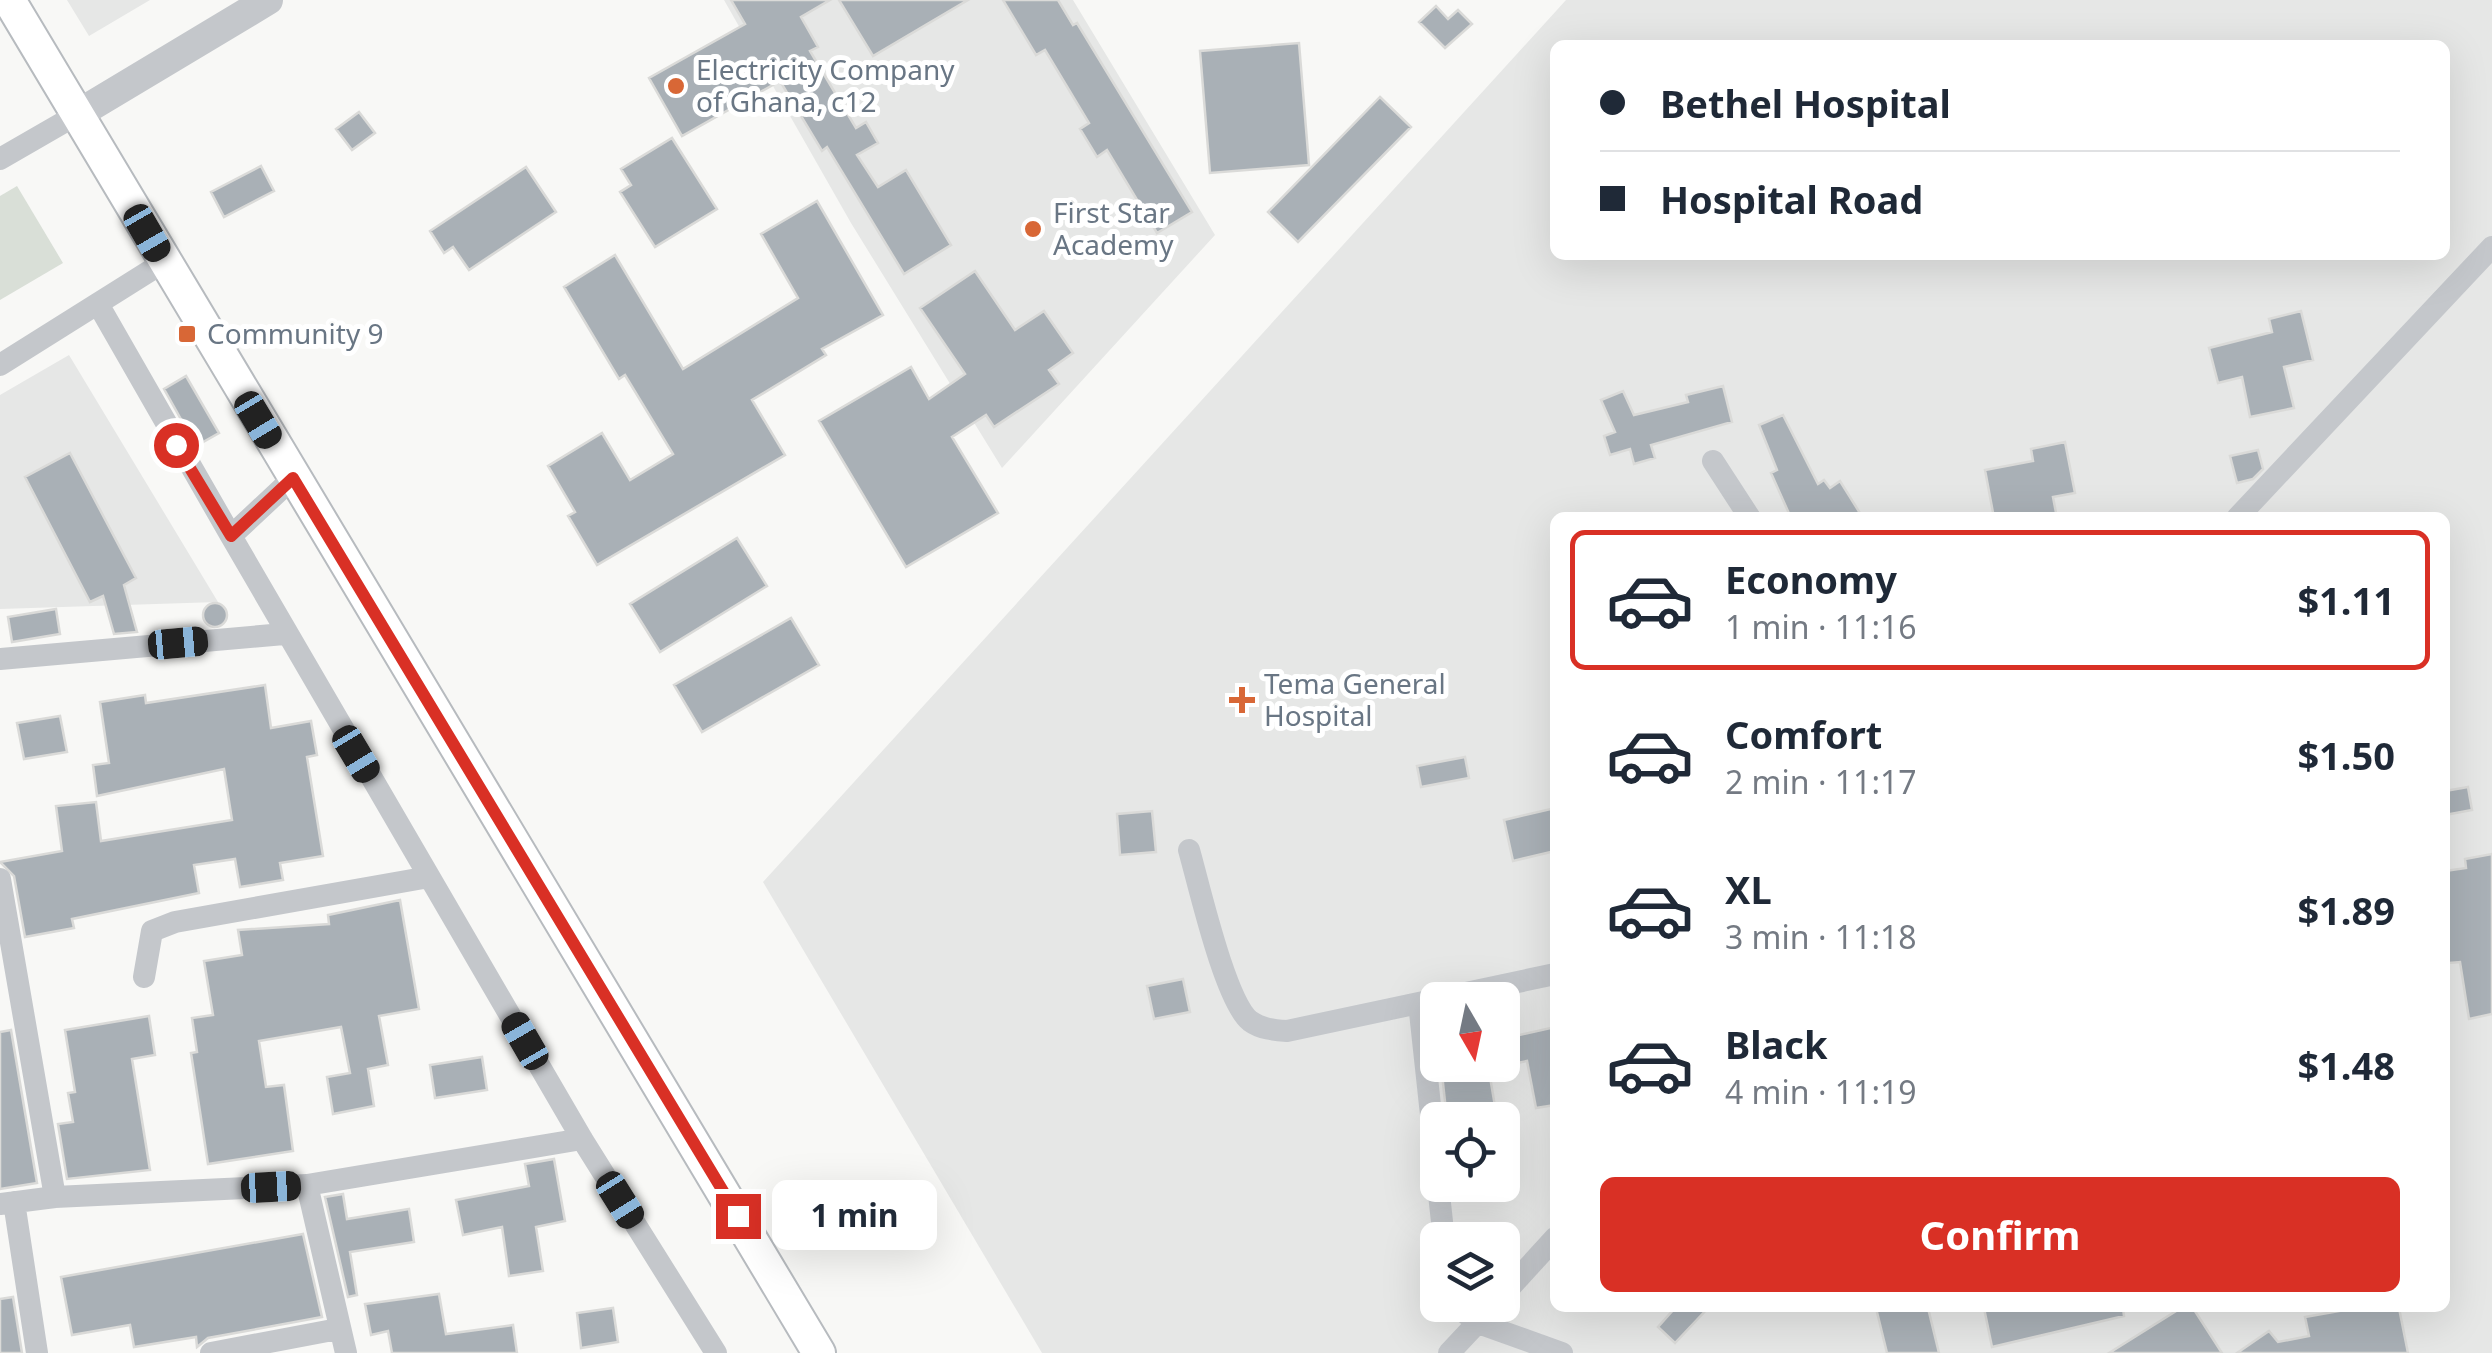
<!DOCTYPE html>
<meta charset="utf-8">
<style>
body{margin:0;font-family:"Noto Sans",sans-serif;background:#f6f6f7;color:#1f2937;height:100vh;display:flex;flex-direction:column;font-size:38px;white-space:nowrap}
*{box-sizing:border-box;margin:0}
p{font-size:32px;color:#747a83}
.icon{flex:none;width:55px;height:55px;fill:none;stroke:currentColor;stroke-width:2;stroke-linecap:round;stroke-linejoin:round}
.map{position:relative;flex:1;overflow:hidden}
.details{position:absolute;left:1550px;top:512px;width:900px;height:800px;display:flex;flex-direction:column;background:#fff;border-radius:15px;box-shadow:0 10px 40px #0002}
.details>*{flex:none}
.banner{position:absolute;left:1550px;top:40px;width:900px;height:220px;border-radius:15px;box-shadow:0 10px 40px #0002;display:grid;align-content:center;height:220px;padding:0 50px;background:#fff}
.needle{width:65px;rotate:171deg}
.tools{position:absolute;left:1420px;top:982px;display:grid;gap:20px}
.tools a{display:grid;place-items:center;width:100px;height:100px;border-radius:15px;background:#fff;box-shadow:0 10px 40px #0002;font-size:50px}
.end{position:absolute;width:45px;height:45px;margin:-22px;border:12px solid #d93025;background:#fff;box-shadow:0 0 0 5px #fff}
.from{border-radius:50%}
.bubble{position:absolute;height:70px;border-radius:15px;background:#fff;box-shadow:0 10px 40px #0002;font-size:32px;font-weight:700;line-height:70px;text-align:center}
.car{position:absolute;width:30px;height:60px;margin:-30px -15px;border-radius:12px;box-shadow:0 0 8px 2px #0007;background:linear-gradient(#222 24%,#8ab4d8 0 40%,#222 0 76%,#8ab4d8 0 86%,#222 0)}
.banner b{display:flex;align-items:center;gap:35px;height:95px;font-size:38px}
.banner b+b{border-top:2px solid #e0e1e3}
.banner i{width:25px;height:25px;background:#1f2937}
ul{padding:18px 0 0;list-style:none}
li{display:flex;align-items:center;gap:30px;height:140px;margin:0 20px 15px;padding:0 30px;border:5px solid transparent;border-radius:15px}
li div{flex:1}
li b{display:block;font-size:38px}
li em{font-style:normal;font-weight:700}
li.current{border-color:#d93025}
li>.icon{width:90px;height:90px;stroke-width:1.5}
.primary-button{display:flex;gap:20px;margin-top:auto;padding:20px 50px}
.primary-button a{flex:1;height:115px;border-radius:15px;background:#d93025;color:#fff;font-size:40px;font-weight:700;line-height:115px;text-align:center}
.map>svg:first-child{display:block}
.built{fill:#e6e7e6;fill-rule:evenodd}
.green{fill:#d9dfd7}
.building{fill:#a9b0b6;stroke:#dadad8;stroke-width:2.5}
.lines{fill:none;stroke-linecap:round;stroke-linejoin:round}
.secondary-casing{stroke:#b7bbbf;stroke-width:36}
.minor{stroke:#c4c7cb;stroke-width:22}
.tertiary{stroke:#c4c7cb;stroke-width:30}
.secondary{stroke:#fff;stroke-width:32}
.route{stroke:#d93025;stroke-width:12}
.poi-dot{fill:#d86736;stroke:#fff;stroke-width:4}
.labels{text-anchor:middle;stroke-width:10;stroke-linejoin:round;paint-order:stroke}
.poi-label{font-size:28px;fill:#697684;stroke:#fff;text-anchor:start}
</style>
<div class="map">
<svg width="2492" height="1353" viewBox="0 0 2492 1353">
<rect width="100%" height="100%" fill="#f8f8f6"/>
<path class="built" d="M 67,0 L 150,0 L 89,36 Z
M 724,0 L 1073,0 L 1215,235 L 1002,468 L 851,223 Z
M 1566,0 L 2492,0 L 2492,1353 L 1042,1353 L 763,882 ZM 1555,45 L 2445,45 L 2445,255 L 1555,255 ZM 1555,518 L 2445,518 L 2445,1308 L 1555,1308 ZM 1438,1000 L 1502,1000 L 1502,1065 L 1438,1065 ZM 1438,1120 L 1502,1120 L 1502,1185 L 1438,1185 ZM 1438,1240 L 1502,1240 L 1502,1305 L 1438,1305 Z
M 69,355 L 218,602 L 0,609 L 0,395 Z"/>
<path class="green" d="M 17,186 L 63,263 L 0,300 L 0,196 Z"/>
<path class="building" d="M 731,0 L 830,0 L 801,17 L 818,47 L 810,51 L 856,128 L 866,122 L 878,143 L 857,155 L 878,187 L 906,170 L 951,245 L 904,274 L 827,147 L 822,151 L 780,81 L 682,136 L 649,78 L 745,24 Z
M 839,0 L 968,0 L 873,56 Z
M 1003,0 L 1058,0 L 1073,25 L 1077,23 L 1192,212 L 1157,233 L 1107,150 L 1097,157 L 1080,129 L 1089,123 L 1045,50 L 1036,55 Z
M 1436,6 L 1448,19 L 1458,10 L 1472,24 L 1445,48 L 1419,22 Z
M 1299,43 L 1309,165 L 1210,173 L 1200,51 Z
M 1380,97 L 1411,127 L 1298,242 L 1268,212 Z
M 359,112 L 375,133 L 352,150 L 336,129 Z
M 672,138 L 717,209 L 655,247 L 620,192 L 631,185 L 621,169 Z
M 261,166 L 274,191 L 224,217 L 211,192 Z
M 526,167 L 556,212 L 469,270 L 453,247 L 444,253 L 430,231 Z
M 817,201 L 883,315 L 822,349 L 826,355 L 752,400 L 785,455 L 597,565 L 568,516 L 575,512 L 548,466 L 602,433 L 630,480 L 673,454 L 625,375 L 619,379 L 564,287 L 615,255 L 683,369 L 798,298 L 761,234 Z
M 975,271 L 1015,330 L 1044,311 L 1073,353 L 1049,370 L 1059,384 L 994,427 L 986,415 L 952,437 L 998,513 L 906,567 L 819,421 L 911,367 L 929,399 L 965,374 L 920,308 Z
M 2301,311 L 2313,360 L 2284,367 L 2294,408 L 2250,417 L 2242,377 L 2218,383 L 2209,348 L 2272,332 L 2269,319 Z
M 186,376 L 219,433 L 196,446 L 164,389 Z
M 1723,386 L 1732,422 L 1651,445 L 1655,458 L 1634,464 L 1630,449 L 1610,455 L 1604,436 L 1615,432 L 1601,400 L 1623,391 L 1634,415 L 1688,402 L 1686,395 Z
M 1783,415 L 1818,484 L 1824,480 L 1830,488 L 1840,481 L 1863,518 L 1791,518 L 1771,473 L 1777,470 L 1759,425 Z
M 2065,442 L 2075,493 L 2053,497 L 2057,518 L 1994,518 L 1985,470 L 2033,461 L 2031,449 Z
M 2258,450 L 2263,469 L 2253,479 L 2237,483 L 2230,456 Z
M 70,453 L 136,578 L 124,585 L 137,632 L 114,634 L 103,596 L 90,602 L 25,477 Z
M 737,538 L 767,586 L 660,652 L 630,604 Z
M203 615a12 12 0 1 1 24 0a12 12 0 1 1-24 0Z
M 56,609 L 60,634 L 12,642 L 8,617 Z
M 791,618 L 819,665 L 702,732 L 674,685 Z
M 265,685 L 271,728 L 311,721 L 317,755 L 307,757 L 323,856 L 280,863 L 283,880 L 240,887 L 235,859 L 194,865 L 199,893 L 72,919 L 74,928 L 25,937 L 14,876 L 0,862 L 62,851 L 56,806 L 96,802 L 101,841 L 232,820 L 224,769 L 97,796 L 93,765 L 109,763 L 100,702 L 145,695 L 146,703 Z
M 60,716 L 67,752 L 24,759 L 17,723 Z
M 1465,757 L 1469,778 L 1421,787 L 1417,766 Z
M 2468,787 L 2472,810 L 2445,815 L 2445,791 Z
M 1555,808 L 1555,851 L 1513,861 L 1504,820 Z
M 1152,811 L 1156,852 L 1120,855 L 1117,814 Z
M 2492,854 L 2492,1014 L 2469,1019 L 2460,962 L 2449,963 L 2445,942 L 2445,871 L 2466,868 L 2465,859 Z
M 400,900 L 419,1009 L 379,1016 L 388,1065 L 368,1069 L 374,1106 L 333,1114 L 327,1077 L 350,1073 L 341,1027 L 259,1041 L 266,1087 L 284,1085 L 293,1151 L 208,1164 L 191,1053 L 197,1052 L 192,1018 L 213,1015 L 204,961 L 242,955 L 238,930 L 329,924 L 328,915 Z
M 1183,979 L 1190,1012 L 1154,1019 L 1147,986 Z
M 149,1016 L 155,1055 L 132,1059 L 150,1170 L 67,1179 L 58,1124 L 73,1122 L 68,1093 L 75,1092 L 65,1030 Z
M 1555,1027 L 1555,1105 L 1536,1108 L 1527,1061 L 1502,1066 L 1502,1039 Z
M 11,1030 L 37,1183 L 0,1189 L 0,1032 Z
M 482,1057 L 487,1090 L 435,1098 L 430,1065 Z
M 1441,1065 L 1488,1065 L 1497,1118 L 1447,1120 Z
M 554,1159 L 565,1221 L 536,1227 L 543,1271 L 509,1276 L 502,1227 L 463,1235 L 456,1200 L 529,1186 L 525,1164 Z
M 343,1194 L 347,1219 L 409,1209 L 414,1242 L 350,1252 L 357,1295 L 348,1297 L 325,1197 Z
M 303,1234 L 322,1317 L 208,1338 L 197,1347 L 196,1337 L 134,1347 L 130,1325 L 72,1335 L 61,1277 Z
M 439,1294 L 446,1334 L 513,1325 L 517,1353 L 392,1353 L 388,1331 L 371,1335 L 365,1304 Z
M 13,1297 L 22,1353 L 0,1353 L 0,1299 Z
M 613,1308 L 618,1342 L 581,1348 L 577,1313 Z
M 1675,1308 L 1708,1308 L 1675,1343 L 1658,1327 Z
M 1876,1308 L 1928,1308 L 1939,1353 L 1887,1353 Z
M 1984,1308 L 2123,1308 L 2124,1316 L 1992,1347 Z
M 2181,1308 L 2193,1308 L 2222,1353 L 2109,1353 Z
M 2356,1308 L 2399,1308 L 2408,1353 L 2237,1353 L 2269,1331 L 2278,1342 L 2309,1336 L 2305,1317 Z"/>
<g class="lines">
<g class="secondary-casing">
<path id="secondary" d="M 9,0 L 819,1353"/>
</g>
<path class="minor" d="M 0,159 L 78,114
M 98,304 L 231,536
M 0,365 L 164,262
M 1713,461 L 1750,518
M 293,478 L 231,536 L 582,1139 L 716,1353
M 2237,518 L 2492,247
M 0,659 L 284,634
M 1189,850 C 1199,885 1225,1001 1250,1021 C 1261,1029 1274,1030 1287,1031 L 1555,974
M 0,879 L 55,1197
M 144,977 L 152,931 L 175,922 L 429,877
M 1419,1003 L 1438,1180
M 307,1185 L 346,1353
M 1438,1185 L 1444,1240
M 14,1202 L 37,1353
M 0,1204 L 55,1197 L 307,1185 L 582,1139
M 1502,1296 L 1555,1238
M 1455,1305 L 1478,1323 L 1562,1353
M 211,1353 L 338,1329
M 1449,1353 L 1494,1305"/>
<path class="tertiary" d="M 78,114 L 268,0"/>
<use href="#secondary" class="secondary"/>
</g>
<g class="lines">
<path class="route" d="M 176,445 L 231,536 L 293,478 L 738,1216"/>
</g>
<g class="poi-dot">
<circle cx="676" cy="86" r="10"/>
<circle cx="1033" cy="229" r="10"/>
<rect x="177" y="324" width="20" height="20" rx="5"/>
<path d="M1237 685h10v10h10v10h-10v10h-10v-10h-10v-10h10z"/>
</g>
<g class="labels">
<g class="poi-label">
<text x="696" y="80">Electricity Company<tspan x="696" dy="32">of Ghana, c12</tspan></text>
<text x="1053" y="223">First Star<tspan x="1053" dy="32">Academy</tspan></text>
<text x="207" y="344">Community 9</text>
<text x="1264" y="694">Tema General<tspan x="1264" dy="32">Hospital</tspan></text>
</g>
</g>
</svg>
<div class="tools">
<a><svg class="needle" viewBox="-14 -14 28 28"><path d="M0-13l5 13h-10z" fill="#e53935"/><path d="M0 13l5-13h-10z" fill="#747a83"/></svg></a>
<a><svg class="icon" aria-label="locate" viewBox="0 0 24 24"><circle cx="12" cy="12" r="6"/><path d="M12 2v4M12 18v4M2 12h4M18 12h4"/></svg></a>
<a><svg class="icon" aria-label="layers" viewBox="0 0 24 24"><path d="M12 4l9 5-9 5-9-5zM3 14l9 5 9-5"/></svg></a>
</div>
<i class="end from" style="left:176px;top:445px"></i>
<i class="end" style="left:738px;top:1216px"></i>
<div class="bubble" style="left:772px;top:1180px;width:165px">1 min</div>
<i class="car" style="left:147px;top:233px;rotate:150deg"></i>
<i class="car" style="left:258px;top:420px;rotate:149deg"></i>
<i class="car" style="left:178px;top:643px;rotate:85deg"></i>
<i class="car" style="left:356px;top:754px;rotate:149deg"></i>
<i class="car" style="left:525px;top:1041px;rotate:330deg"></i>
<i class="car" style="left:271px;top:1187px;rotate:87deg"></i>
<i class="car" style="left:620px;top:1200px;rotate:148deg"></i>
<div class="banner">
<b><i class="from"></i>Bethel Hospital</b>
<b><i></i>Hospital Road</b>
</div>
<section class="details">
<ul>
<li class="current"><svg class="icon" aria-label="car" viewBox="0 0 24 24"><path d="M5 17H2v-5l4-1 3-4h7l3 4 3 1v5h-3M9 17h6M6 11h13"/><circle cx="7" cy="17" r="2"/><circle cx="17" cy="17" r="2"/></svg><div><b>Economy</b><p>1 min · 11:16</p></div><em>$1.11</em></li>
<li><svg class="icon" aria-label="car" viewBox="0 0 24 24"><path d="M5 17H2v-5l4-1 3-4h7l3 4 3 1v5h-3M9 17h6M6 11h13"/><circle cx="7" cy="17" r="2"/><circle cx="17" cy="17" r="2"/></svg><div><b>Comfort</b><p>2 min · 11:17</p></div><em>$1.50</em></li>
<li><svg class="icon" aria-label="car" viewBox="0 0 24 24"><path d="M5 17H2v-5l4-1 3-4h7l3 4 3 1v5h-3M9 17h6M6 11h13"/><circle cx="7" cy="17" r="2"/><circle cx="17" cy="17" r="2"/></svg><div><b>XL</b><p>3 min · 11:18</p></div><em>$1.89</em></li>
<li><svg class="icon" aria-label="car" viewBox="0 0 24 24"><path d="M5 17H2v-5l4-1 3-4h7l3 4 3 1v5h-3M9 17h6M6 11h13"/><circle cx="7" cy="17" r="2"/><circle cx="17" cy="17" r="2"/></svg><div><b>Black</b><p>4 min · 11:19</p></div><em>$1.48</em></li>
</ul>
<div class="primary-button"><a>Confirm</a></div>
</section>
</div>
